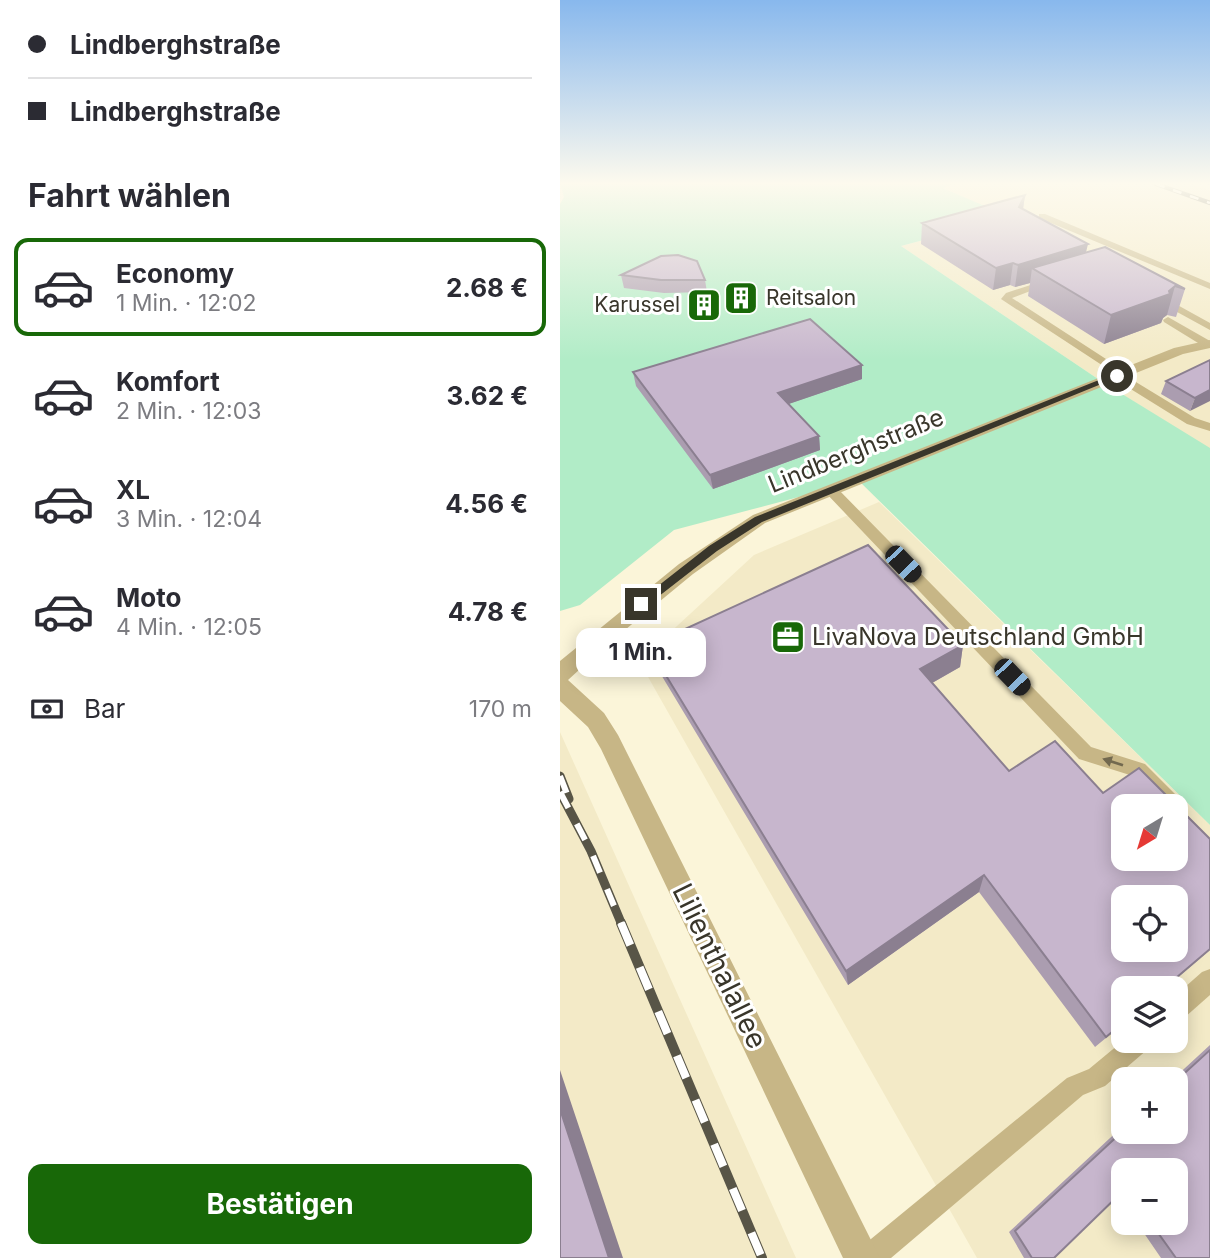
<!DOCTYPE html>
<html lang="de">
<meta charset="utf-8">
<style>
body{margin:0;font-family:Inter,sans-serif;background:#f7f7f7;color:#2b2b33;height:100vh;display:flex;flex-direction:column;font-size:26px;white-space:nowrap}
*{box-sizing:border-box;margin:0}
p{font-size:23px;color:#7c7c81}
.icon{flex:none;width:38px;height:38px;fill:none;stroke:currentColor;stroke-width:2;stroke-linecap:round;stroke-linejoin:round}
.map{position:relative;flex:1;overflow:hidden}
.sheet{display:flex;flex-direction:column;background:#fff;width:560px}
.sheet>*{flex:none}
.hud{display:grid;align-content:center;height:154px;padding:0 28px;background:#fff}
.needle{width:46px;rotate:218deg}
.tools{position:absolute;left:551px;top:794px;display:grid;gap:14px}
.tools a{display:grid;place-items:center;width:77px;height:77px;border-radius:14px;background:#fff;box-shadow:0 4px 18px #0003;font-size:35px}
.end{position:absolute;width:32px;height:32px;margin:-16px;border:9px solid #39362b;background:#fff;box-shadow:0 0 0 4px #fff}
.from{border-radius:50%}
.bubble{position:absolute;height:49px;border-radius:14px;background:#fff;box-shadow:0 4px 18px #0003;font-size:23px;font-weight:700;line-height:49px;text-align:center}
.car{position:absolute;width:21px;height:42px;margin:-21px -10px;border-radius:9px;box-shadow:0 0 5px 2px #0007;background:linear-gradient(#222 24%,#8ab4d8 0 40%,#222 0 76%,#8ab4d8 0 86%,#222 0)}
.hud b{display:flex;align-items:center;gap:24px;height:66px;font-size:26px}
.hud b+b{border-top:2px solid #e1e1e2}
.hud i{width:18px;height:18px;background:#2b2b33}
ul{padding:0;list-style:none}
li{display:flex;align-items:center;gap:21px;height:98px;margin:0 14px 10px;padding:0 14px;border:4px solid transparent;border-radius:14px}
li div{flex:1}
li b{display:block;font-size:26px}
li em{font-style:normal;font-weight:700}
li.selected{border-color:#186808}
li>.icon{width:63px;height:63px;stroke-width:1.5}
h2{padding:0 28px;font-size:32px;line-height:84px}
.pay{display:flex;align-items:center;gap:18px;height:77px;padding:0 28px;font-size:26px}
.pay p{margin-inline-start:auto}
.primary-button{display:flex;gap:14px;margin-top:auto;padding:14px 28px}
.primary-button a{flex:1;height:80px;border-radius:14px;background:#186808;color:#fff;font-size:28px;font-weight:700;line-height:80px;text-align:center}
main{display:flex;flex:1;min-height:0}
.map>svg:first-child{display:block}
.built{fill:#f3eac7;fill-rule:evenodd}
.green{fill:#b1ecc7}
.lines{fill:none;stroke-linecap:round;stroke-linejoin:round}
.service{fill:#c7b686;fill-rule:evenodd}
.minor{fill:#c7b686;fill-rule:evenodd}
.rail-far2-casing{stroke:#585547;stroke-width:4.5}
.rail-far1-casing{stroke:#585547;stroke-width:9}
.rail-casing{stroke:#585547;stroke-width:10}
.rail-far2{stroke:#fff;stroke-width:2.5;stroke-dasharray:9;stroke-linecap:butt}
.rail-far1{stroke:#fff;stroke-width:6;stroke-dasharray:18;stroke-linecap:butt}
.rail{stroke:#fff;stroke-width:8;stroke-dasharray:24;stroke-linecap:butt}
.wall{fill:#ab9db0}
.shaded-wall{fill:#8b7f90}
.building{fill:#c7b6cd;stroke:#8b7f90;stroke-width:2;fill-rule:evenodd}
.oneway{fill:#72694f}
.route{fill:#39362b}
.labels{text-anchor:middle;stroke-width:6;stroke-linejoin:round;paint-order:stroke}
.far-poi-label{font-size:21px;fill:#39362b;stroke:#fff;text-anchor:start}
.street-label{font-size:24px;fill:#39362b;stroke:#fff}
.poi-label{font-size:24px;fill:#39362b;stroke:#fff;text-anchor:start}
.near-street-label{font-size:28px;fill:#39362b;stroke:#fff}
</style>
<main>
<section class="sheet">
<div class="hud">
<b><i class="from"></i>Lindberghstraße</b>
<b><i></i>Lindberghstraße</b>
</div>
<h2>Fahrt wählen</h2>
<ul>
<li class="selected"><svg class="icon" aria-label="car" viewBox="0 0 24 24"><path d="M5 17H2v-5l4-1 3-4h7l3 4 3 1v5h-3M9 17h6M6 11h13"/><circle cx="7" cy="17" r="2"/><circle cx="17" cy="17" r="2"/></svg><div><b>Economy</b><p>1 Min. · 12:02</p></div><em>2.68 €</em></li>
<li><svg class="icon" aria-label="car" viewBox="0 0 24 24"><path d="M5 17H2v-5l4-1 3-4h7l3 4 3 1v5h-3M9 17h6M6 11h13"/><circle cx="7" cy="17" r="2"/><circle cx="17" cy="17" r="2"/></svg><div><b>Komfort</b><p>2 Min. · 12:03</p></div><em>3.62 €</em></li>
<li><svg class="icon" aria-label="car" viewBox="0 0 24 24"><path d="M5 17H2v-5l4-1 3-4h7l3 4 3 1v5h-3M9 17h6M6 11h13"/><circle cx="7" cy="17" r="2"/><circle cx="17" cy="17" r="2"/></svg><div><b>XL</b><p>3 Min. · 12:04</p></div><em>4.56 €</em></li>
<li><svg class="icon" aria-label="car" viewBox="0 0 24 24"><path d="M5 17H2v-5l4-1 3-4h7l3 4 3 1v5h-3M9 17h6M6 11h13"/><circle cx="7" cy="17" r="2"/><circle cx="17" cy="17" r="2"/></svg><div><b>Moto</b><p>4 Min. · 12:05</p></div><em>4.78 €</em></li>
</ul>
<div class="pay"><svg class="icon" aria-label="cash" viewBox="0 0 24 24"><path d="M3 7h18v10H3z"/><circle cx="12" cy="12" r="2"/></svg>Bar<p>170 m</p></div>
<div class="primary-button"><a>Bestätigen</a></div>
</section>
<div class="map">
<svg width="650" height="1258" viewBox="0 0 650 1258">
<rect width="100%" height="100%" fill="#fbf5d9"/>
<path class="built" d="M 395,184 L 631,184 L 650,190 L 650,449 L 541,381 L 341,246 L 448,218 L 382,187 Z
M 319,502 L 650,825 L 650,1258 L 417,1258 L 79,661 L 194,555 ZM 564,807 L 616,807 L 616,859 L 564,859 ZM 564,898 L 616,898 L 616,950 L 564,950 ZM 564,989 L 616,989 L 616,1041 L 564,1041 ZM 564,1080 L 616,1080 L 616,1132 L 564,1132 ZM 564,1171 L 616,1171 L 616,1223 L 564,1223 Z
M 0,732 L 236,1258 L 0,1258 Z"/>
<path class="green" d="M 0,184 L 395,184 L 383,188 L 450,217 L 341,246 L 541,381 L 650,448 L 650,825 L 299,481 L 114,530 L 20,605 L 0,611 L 0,204 L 4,197 Z"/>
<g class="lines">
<path class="service" d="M 479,214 L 485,214 L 650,283 L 650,289 L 479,218 Z
M 486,280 L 494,282 L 452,298 L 566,372 L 566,376 L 635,418 L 650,423 L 650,431 L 627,424 L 553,378 L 554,373 L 441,299 L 446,293 Z
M 597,297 L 603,297 L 650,323 L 650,330 L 597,301 Z
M 608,317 L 650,341 L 650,346 L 643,346 L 604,322 L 603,320 Z
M 270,485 L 275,486 L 531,747 L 585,764 L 622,801 L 624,807 L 622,813 L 616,815 L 616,807 L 602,807 L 573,776 L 519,759 L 265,492 L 263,489 Z
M 650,969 L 650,995 L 624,1018 L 616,1021 L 616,995 L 642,972 Z
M 564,1040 L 591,1041 L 588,1049 L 545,1086 L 523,1095 L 331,1258 L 296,1258 L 300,1248 L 507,1078 L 529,1069 Z"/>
<path class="minor" d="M 650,340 L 650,348 L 623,354 L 205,523 L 133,574 L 43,648 L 8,680 L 44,713 L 58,735 L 320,1258 L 283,1258 L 41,749 L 28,727 L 0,701 L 0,661 L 119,564 L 193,515 L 614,348 Z"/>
<g class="rail-far2-casing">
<path id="rail-far2" d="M 596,184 L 650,203"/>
</g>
<g class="rail-far1-casing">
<path id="rail-far1" d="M 0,776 L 9,799
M 0,792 L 31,851 L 62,925"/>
</g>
<g class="rail-casing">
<path id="rail" d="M 61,923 L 202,1258"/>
</g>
<use href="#rail-far2" class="rail-far2"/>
<use href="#rail-far1" class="rail-far1"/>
<use href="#rail" class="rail"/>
</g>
<path class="wall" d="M 465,195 L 463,209 L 526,252 L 625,289 L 616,317 L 607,315 L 603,318 L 601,323 L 544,344 L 468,296 L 470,283 L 455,287 L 450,285 L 433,290 L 361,244 L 362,223 Z
M 61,275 L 145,280 L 147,292 L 104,293 L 64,288 Z
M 650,360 L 630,411 L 601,394 L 606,381 Z
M 302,365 L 302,379 L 228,404 L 259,436 L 260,450 L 153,489 L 76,386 L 73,372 Z
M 403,645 L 400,667 L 372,683 L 449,771 L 543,793 L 650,839 L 650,950 L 604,989 L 564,989 L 564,1023 L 535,1047 L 419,892 L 288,985 L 97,668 L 88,646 Z
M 650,1045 L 650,1258 L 601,1258 L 577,1223 L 616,1223 L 564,1171 L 564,1203 L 558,1196 L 494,1258 L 464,1258 L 449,1232 L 564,1125 L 564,1132 L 616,1132 L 616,1080 L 612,1080 Z"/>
<path class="shaded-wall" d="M 465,195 L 462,216 L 459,207 Z
M 528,244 L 523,265 L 472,268 L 470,283 L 455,287 L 458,265 Z
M 453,263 L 450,285 L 433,290 L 436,268 Z
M 615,286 L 607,315 L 603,318 L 601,323 L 544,344 L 551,315 L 609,291 Z
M 302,365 L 302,379 L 220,407 L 218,393 Z
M 650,390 L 650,401 L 630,411 L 635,398 Z
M 259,436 L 260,450 L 153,489 L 150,475 Z
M 403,645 L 400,667 L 358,691 L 360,669 Z
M 424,875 L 419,892 L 288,985 L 286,971 Z
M 0,1070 L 63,1258 L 49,1258 L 0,1109 Z"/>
<path class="building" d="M 465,195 L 459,207 L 528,244 L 458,265 L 453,263 L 436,268 L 362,223 Z
M 545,247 L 625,289 L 615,286 L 609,291 L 610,294 L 551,315 L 472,268 Z
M 118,255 L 137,261 L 145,280 L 101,280 L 61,275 L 101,256 Z
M 250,319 L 302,365 L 218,393 L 259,436 L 150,475 L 73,372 Z
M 650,360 L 650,390 L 635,398 L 606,381 Z
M 308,545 L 403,645 L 360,669 L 449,771 L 495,741 L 543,793 L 579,768 L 650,839 L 650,949 L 603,989 L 564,989 L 564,1022 L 546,1037 L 424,875 L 286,971 L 88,646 ZM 564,807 L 616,807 L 616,859 L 564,859 ZM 564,898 L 616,898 L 616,950 L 564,950 Z
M 650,1050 L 650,1258 L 616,1258 L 591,1223 L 616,1223 L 616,1171 L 564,1171 L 564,1190 L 494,1258 L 472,1258 L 455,1231 L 564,1130 L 564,1132 L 616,1132 L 616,1081 Z
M 0,1109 L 49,1258 L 0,1258 Z"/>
<defs><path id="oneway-solid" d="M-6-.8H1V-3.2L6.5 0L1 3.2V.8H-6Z" transform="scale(1.75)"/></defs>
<use class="oneway" href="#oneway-solid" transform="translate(553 762) rotate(-162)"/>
<linearGradient id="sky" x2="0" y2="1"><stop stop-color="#88b8ed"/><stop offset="0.51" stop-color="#fdfaee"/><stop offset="1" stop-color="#fdfaee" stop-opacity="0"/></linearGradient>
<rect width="650" height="360" fill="url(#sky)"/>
<path class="route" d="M 554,374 L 561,376 L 202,522 L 157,551 L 85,607 L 81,609 L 75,604 L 149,546 L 195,517 Z"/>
<defs>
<g id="building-square" transform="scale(1.75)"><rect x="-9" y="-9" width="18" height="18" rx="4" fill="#186808" stroke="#fff"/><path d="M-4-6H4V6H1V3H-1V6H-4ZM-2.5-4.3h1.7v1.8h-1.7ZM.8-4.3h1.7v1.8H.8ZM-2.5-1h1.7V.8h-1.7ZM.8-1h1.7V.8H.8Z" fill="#fff"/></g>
<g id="office-square" transform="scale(1.75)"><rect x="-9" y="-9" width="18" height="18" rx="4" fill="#186808" stroke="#fff"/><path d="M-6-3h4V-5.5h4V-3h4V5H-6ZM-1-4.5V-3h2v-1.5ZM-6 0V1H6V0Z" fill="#fff"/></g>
</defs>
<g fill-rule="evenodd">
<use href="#building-square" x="181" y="298"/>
<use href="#building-square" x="144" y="305"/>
<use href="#office-square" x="228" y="637"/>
</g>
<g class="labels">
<g class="far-poi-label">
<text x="206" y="305">Reitsalon</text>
<text x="120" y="312" text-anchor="end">Karussel</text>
</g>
<g class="street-label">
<text transform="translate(296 451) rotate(-22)" y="8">Lindberghstraße</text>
</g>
<g class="poi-label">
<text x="252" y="645">LivaNova Deutschland GmbH</text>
</g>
<g class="near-street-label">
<text transform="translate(160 966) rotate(64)" y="10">Lilienthalallee</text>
</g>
</g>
</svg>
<div class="tools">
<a><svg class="needle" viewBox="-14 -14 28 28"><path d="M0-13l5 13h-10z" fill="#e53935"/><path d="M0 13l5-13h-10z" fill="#7c7c81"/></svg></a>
<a><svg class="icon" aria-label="locate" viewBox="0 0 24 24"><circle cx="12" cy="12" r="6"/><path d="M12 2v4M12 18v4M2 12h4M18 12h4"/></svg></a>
<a><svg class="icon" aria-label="layers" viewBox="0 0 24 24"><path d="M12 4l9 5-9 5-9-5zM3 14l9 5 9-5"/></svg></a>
<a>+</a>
<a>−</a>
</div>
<i class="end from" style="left:557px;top:376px"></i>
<i class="end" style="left:81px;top:604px"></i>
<div class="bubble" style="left:16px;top:628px;width:130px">1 Min.</div>
<i class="car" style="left:343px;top:564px;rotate:136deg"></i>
<i class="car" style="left:452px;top:677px;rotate:136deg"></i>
</div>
</main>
